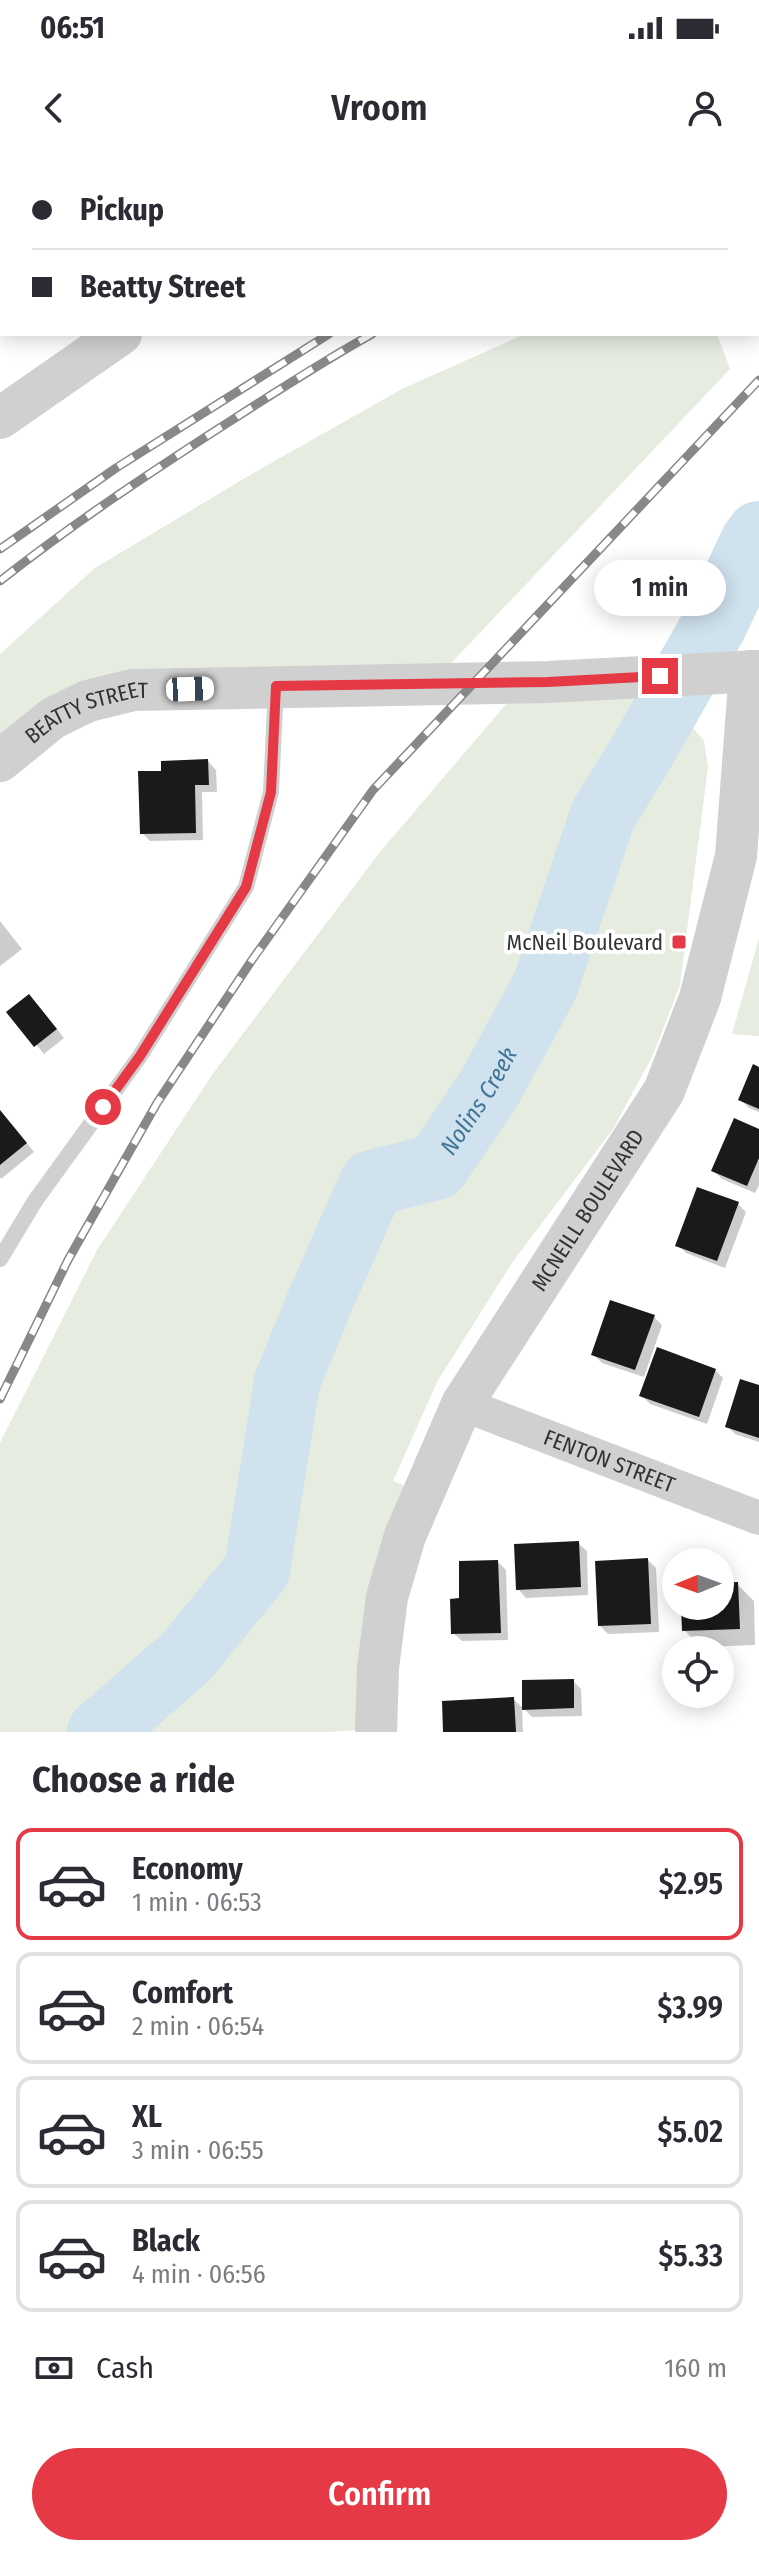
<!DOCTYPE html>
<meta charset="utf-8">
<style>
body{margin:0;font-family:"Fira Sans Condensed",sans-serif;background:#f2f2f3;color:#2b2b33;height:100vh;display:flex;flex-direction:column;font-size:30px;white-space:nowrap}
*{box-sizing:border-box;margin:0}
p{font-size:26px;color:#7c7c81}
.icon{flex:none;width:44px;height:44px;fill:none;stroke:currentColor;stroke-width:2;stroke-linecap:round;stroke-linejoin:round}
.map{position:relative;height:1572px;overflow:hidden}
.sheet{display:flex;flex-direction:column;background:#fff;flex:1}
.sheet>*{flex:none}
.guide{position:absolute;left:0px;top:0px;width:760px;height:176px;box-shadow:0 4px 20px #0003;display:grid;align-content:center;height:176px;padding:0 32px;background:#fff}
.needle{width:52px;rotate:269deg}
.fabs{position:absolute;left:662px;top:1388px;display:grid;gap:16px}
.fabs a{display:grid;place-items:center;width:72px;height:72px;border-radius:50%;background:#fff;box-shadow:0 4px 20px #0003;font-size:40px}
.end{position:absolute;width:36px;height:36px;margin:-18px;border:10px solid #e63946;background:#fff;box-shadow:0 0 0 4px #fff}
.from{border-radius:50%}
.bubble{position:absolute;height:56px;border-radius:28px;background:#fff;box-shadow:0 4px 20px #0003;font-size:26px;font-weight:600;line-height:56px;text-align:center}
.car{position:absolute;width:24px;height:48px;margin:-24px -12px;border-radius:10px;box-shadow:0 0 6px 2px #0007;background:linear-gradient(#fff 24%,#345 0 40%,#fff 0 76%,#345 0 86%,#fff 0)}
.guide b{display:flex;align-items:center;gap:28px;height:76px;font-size:30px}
.guide b+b{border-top:2px solid #e1e1e2}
.guide i{width:20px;height:20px;background:#2b2b33}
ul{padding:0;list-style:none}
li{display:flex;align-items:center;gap:24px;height:112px;margin:0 16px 12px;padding:0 16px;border:4px solid #e1e1e2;border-radius:16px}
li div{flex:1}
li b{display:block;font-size:30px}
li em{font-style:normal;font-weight:600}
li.active{border-color:#e63946}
li>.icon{width:72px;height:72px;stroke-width:1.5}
h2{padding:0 32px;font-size:36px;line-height:96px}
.pay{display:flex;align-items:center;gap:20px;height:88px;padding:0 32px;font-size:30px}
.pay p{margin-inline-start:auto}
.primary-button{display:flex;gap:16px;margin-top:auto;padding:16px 32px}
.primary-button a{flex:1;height:92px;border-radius:48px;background:#e63946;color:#fff;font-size:32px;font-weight:600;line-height:92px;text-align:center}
.status{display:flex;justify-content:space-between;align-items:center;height:56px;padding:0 40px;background:#fff;direction:ltr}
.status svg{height:22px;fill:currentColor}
header{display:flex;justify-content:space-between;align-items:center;height:104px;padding:0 32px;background:#fff;font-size:36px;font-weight:600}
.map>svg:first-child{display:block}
.green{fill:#e6ecdf}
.shadow{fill:#0003}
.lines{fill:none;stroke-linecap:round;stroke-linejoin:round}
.river{stroke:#cfe2ee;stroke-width:66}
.building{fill:#1a1a1a}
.service{stroke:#d0d0d0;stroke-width:16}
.minor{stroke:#d0d0d0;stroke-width:34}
.tertiary{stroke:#d0d0d0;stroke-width:42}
.rail-casing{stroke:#888;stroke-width:9}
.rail{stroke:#fff;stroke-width:6;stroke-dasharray:18;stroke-linecap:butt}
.route{stroke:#e63946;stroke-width:10}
.poi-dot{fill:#e63946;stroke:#fff;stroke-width:3}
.labels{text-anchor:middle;stroke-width:8;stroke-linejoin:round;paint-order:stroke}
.street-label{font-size:22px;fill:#333;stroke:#fff}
.poi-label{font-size:22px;fill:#333;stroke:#fff;text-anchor:end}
.water-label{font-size:24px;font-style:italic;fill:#3f7597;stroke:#fff}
</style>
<div class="status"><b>06:51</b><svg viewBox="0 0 49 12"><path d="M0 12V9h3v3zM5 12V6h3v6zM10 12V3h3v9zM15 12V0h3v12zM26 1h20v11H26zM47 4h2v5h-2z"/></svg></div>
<header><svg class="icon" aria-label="back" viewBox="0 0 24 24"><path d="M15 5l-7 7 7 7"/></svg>Vroom<svg class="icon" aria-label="person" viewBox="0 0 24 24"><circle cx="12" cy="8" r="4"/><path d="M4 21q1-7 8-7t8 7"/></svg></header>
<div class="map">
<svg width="759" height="1572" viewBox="0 0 759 1572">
<rect width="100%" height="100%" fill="#fff"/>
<path class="green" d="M 525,174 L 717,174 L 730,209 L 438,517 L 131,527 L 0,596 L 0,494 L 95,408 L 250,315 L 402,229 Z
M 686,521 L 660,567 L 694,569 L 704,581 L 708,607 L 680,825 L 653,895 L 613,969 L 514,1100 L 438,1220 L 393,1321 L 426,1335 L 378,1569 L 327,1572 L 0,1572 L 0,1283 L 97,1090 L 214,912 L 380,692 L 519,529 Z
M 759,778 L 759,876 L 732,874 Z"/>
<path class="shadow" d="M 0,0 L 34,0 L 36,2 L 2,2 L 2,41 L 0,41 Z
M 87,0 L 158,0 L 160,2 L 87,2 Z
M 181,0 L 304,0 L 301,2 L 181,2 Z
M 0,86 L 2,86 L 2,162 L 0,160 Z
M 208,601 L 216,610 L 217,632 L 202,632 L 203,680 L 150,681 L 142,673 L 163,612 Z
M 0,761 L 22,789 L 0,806 Z
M 37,844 L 64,878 L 44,894 L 9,852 Z
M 759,909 L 759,952 L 749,948 L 741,940 Z
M 0,951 L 34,992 L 1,1019 L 0,1017 Z
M 759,971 L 759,1025 L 755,1033 L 722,1019 L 713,1010 Z
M 738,1044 L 746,1052 L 725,1108 L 686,1093 L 678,1085 Z
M 654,1157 L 662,1165 L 644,1217 L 602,1203 L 593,1194 Z
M 715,1210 L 723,1218 L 707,1264 L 650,1244 L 642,1236 Z
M 759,1227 L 759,1282 L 735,1274 L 727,1266 Z
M 578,1383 L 587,1391 L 588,1435 L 526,1438 L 518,1429 Z
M 648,1400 L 656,1408 L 659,1472 L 608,1474 L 600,1466 Z
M 498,1402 L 506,1410 L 508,1480 L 462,1481 L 453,1473 L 461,1440 Z
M 737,1424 L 754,1441 L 755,1485 L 701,1487 L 684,1470 L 683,1446 L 720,1446 L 720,1425 Z
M 573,1521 L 581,1529 L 582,1556 L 532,1557 L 524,1549 Z
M 513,1539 L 522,1547 L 523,1572 L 445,1572 Z"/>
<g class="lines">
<path class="river" id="s1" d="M 100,1572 L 186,1497 L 257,1410 L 287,1222 L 320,1141 L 372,1023 L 436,1007 L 489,929 L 545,826 L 603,655 L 640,595 L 714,465 L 753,382 L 759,374"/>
</g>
<path class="building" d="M 208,599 L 209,625 L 195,625 L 196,673 L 140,674 L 138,611 L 161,611 L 161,601 Z
M 29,834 L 57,869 L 34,887 L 6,852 Z
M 753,904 L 759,907 L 759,949 L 738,940 Z
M 0,950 L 27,983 L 0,1005 Z
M 734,958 L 759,969 L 759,998 L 747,1026 L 711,1011 Z
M 697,1027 L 739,1042 L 717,1101 L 675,1086 Z
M 610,1140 L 655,1155 L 635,1210 L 591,1195 Z
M 657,1187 L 716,1209 L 699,1257 L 639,1236 Z
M 740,1219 L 759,1225 L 759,1278 L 725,1267 Z
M 579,1381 L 581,1427 L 516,1430 L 514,1384 Z
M 648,1398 L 651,1464 L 598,1466 L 595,1401 Z
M 498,1400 L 501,1473 L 451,1474 L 450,1439 L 459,1438 L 459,1401 Z
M 738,1422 L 740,1469 L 682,1471 L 681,1446 L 720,1446 L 720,1423 Z
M 574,1519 L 574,1548 L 522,1550 L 522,1520 Z
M 514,1537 L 516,1572 L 443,1572 L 442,1541 Z"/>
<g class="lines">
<path class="service" d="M 159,0 L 159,2
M 0,1099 L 35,1041 L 140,896 L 246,727 L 271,632 L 276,526"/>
<path class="minor" id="s2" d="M 462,1244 L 759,1358"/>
<g class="tertiary">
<path d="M 400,2 L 403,0"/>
<path d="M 0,258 L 121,174"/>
<path id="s3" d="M 0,601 L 53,558 L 88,541 L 133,530 L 548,522 L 759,511"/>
<path id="s4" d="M 376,1572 L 378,1508 L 387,1437 L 405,1376 L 462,1244 L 664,931 L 700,838 L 736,696 L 750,511"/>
</g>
<g class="rail-casing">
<path id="rail" d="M 719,0 L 720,2
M 633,2 L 637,0
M 677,2 L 680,0
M 758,74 L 759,76
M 0,389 L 116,308 L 329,174
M 0,421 C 71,365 145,316 221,267 C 271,235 320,203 372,174
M 0,1239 L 68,1100 L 157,943 L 252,800 L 373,630 L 759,220"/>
</g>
<use href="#rail" class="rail"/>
</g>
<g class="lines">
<path class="route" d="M 103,947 L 140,896 L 246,727 L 271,632 L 276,526 L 548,522 L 660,516"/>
</g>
<rect class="poi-dot" x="671" y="774" width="16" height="16" rx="4"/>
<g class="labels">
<g class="street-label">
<text dy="8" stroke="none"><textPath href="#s3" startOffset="102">BEATTY STREET</textPath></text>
<text dy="8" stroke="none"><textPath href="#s4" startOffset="574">MCNEILL BOULEVARD</textPath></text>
<text dy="8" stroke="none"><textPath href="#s2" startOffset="158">FENTON STREET</textPath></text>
</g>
<g class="poi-label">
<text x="663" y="790">McNeil Boulevard</text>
</g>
<g class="water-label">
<text dy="8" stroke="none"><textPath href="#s1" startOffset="778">Nolins Creek</textPath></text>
</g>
</g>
</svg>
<div class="fabs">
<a><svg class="needle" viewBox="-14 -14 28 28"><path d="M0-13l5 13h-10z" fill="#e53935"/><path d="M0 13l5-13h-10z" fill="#7c7c81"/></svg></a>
<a><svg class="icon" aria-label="locate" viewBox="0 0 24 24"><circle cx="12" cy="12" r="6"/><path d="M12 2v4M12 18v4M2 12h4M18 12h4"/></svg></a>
</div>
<i class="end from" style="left:103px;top:947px"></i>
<i class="end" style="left:660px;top:516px"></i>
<div class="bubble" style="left:594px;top:400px;width:132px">1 min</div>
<i class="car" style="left:190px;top:529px;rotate:88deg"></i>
<div class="guide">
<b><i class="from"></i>Pickup</b>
<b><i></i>Beatty Street</b>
</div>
</div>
<section class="sheet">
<h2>Choose a ride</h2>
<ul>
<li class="active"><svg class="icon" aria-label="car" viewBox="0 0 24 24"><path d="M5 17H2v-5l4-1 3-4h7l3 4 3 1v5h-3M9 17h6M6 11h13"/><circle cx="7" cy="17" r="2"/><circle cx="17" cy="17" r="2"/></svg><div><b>Economy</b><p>1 min · 06:53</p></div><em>$2.95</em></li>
<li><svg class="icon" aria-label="car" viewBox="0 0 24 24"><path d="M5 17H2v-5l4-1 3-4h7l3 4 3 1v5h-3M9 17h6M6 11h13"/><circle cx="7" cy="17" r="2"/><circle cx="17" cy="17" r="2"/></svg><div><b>Comfort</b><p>2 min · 06:54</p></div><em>$3.99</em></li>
<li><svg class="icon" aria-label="car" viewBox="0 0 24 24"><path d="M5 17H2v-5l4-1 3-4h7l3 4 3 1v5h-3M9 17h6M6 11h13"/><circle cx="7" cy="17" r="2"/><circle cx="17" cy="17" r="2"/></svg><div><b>XL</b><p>3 min · 06:55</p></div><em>$5.02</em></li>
<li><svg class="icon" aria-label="car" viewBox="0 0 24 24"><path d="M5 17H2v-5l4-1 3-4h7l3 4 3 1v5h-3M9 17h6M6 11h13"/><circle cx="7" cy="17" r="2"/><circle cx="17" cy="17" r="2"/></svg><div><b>Black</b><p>4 min · 06:56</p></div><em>$5.33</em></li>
</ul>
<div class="pay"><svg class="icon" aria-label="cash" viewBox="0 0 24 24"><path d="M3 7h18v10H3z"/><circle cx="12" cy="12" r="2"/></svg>Cash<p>160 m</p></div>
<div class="primary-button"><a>Confirm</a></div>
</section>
